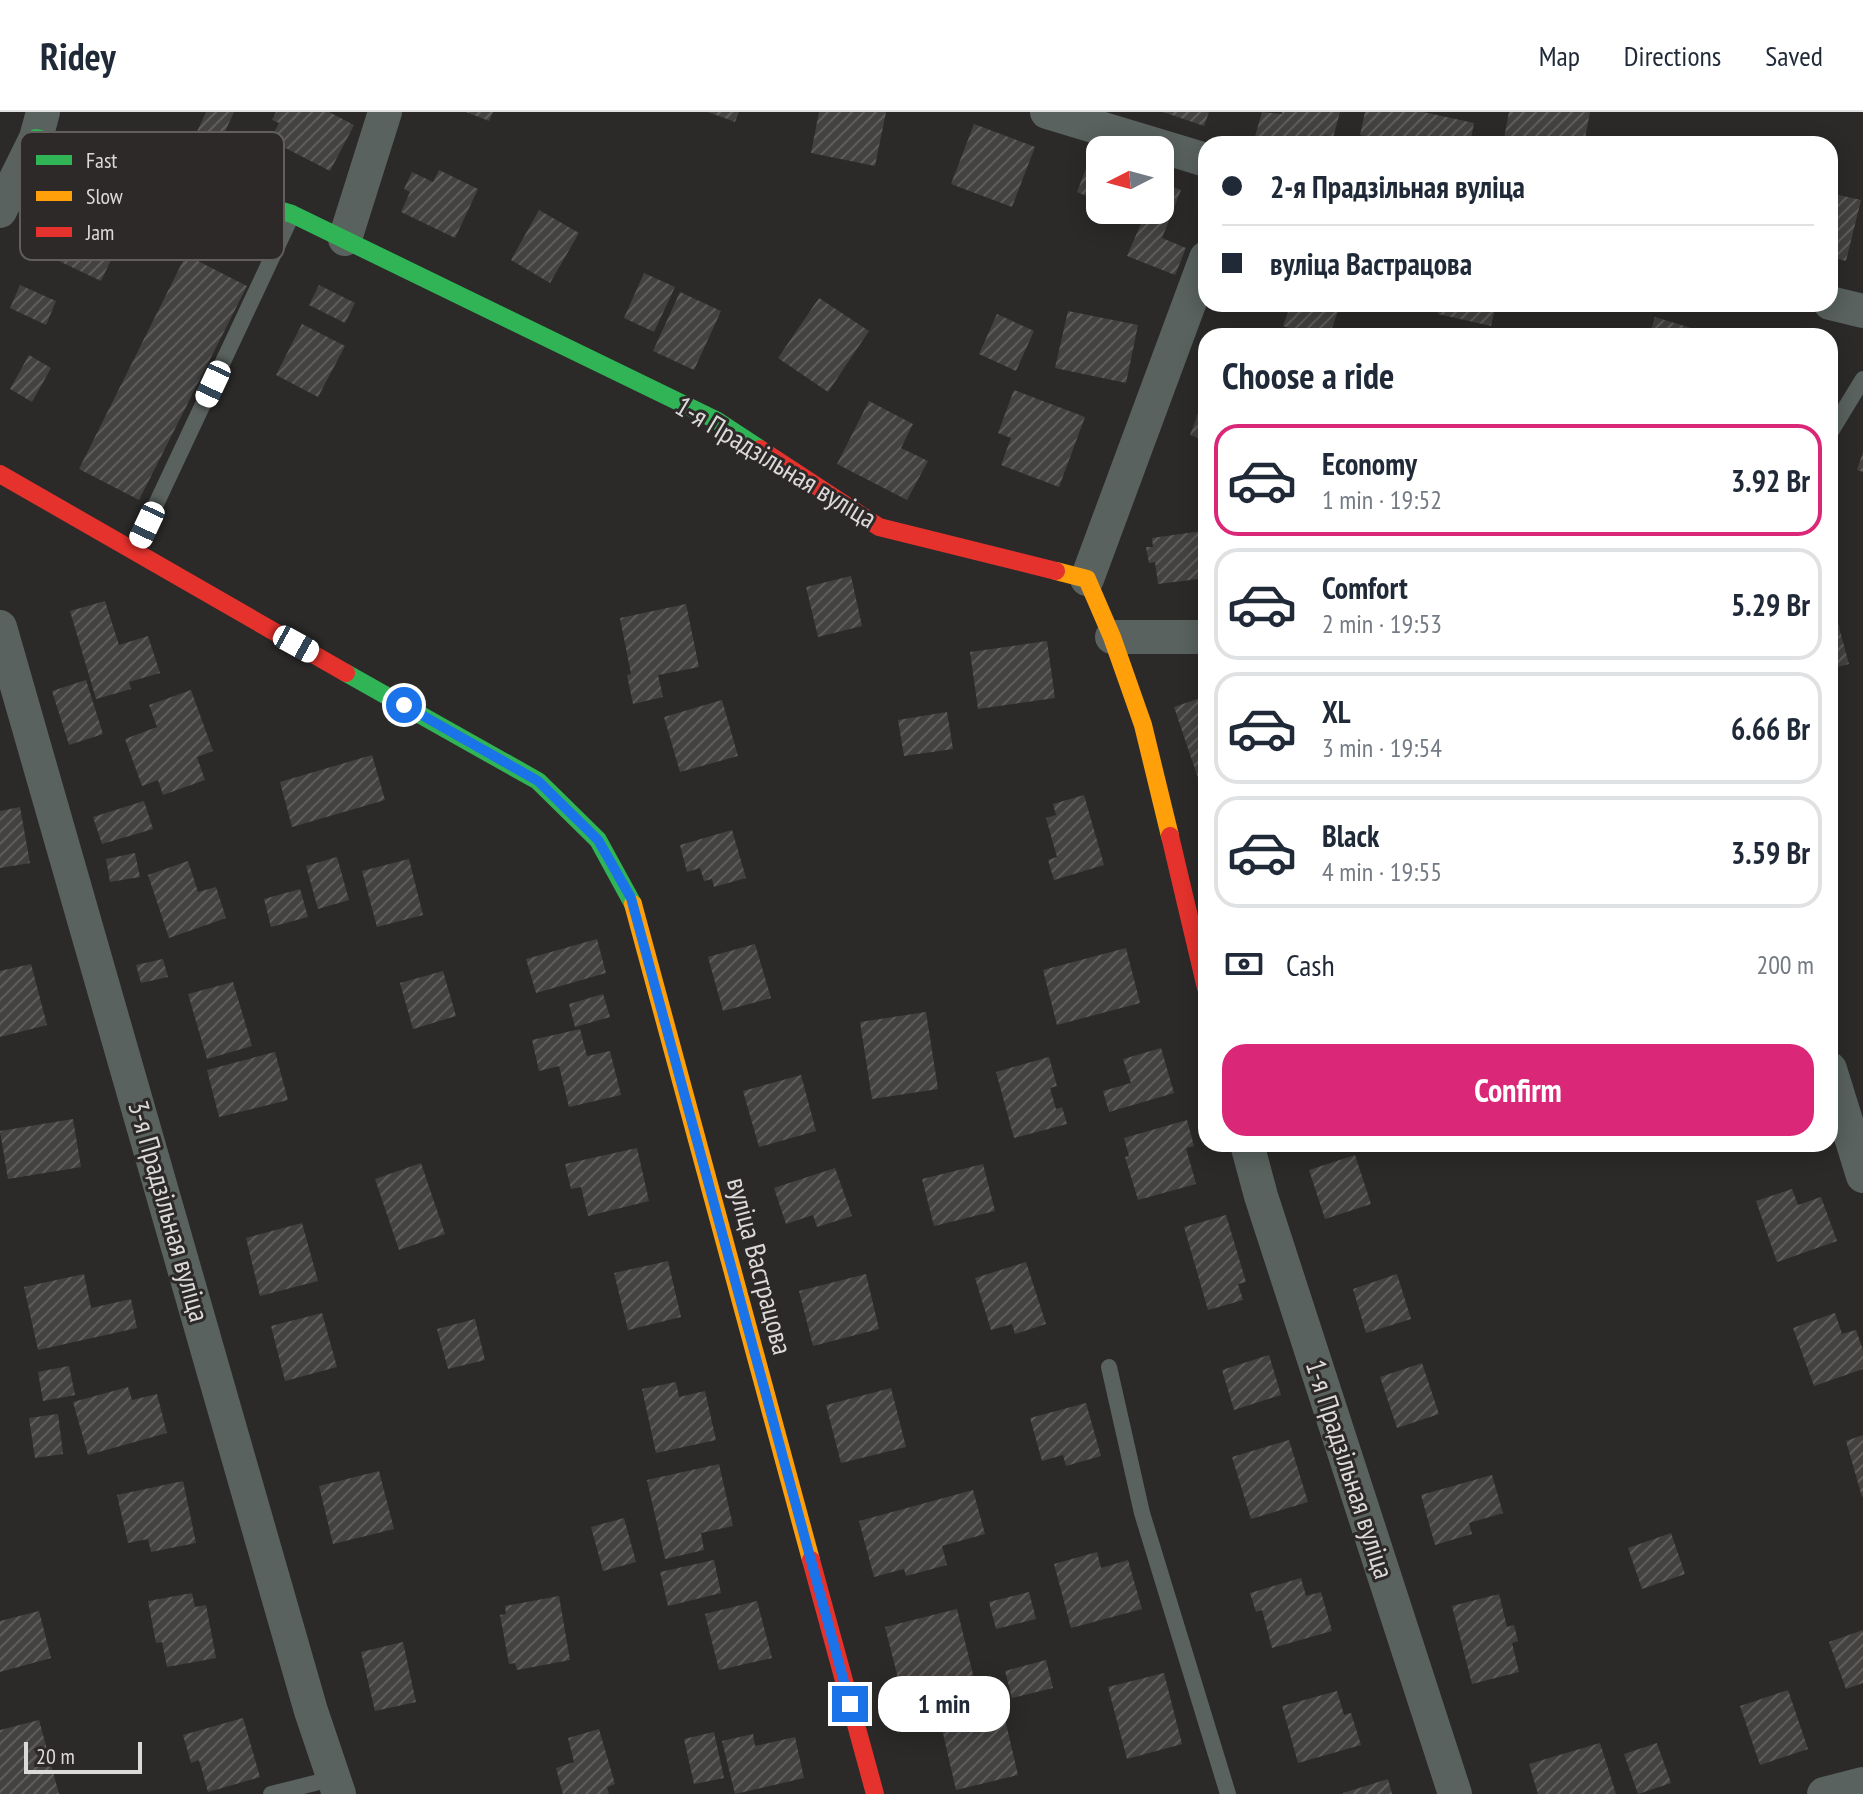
<!DOCTYPE html>
<meta charset="utf-8">
<style>
body{margin:0;font-family:"PT Sans Narrow",sans-serif;background:#f2f2f3;color:#1f2937;height:100vh;display:flex;flex-direction:column;font-size:30px;white-space:nowrap}
*{box-sizing:border-box;margin:0}
p{font-size:26px;color:#747a83}
.icon{flex:none;width:44px;height:44px;fill:none;stroke:currentColor;stroke-width:2;stroke-linecap:round;stroke-linejoin:round}
.map{position:relative;flex:1;overflow:hidden}
.sheet{position:absolute;left:1198px;top:216px;width:640px;height:824px;display:flex;flex-direction:column;background:#fff;border-radius:24px;box-shadow:0 4px 20px #0003}
.sheet>*{flex:none}
.banner{position:absolute;left:1198px;top:24px;width:640px;height:176px;border-radius:24px;box-shadow:0 4px 20px #0003;display:grid;align-content:center;height:176px;padding:0 24px;background:#fff}
.needle{width:52px;rotate:264deg}
.tools{position:absolute;left:1086px;top:24px;display:grid;gap:16px}
.tools a{display:grid;place-items:center;width:88px;height:88px;border-radius:16px;background:#fff;box-shadow:0 4px 20px #0003;font-size:40px}
.scale{position:absolute;left:24px;bottom:20px;width:118px;box-sizing:border-box;padding-left:8px;border:4px solid #dbdad9;border-top:0;font-size:22px;line-height:28px;white-space:nowrap;color:#dbdad9;-webkit-text-stroke:6px #2c2928;paint-order:stroke}
.end{position:absolute;width:36px;height:36px;margin:-18px;border:10px solid #1a73e8;background:#fff;box-shadow:0 0 0 4px #fff}
.from{border-radius:50%}
.bubble{position:absolute;height:56px;border-radius:24px;background:#fff;box-shadow:0 4px 20px #0003;font-size:26px;font-weight:700;line-height:56px;text-align:center}
.car{position:absolute;width:24px;height:48px;margin:-24px -12px;border-radius:10px;box-shadow:0 0 6px 2px #0007;background:linear-gradient(#fff 24%,#345 0 40%,#fff 0 76%,#345 0 86%,#fff 0)}
.banner b{display:flex;align-items:center;gap:28px;height:76px;font-size:30px}
.banner b+b{border-top:2px solid #e0e1e3}
.banner i{width:20px;height:20px;background:#1f2937}
ul{padding:0;list-style:none}
li{display:flex;align-items:center;gap:24px;height:112px;margin:0 16px 12px;padding:0 8px;border:4px solid #e0e1e3;border-radius:24px}
li div{flex:1}
li b{display:block;font-size:30px}
li em{font-style:normal;font-weight:700}
li.selected{border-color:#db2777}
li>.icon{width:72px;height:72px;stroke-width:1.5}
h2{padding:0 24px;font-size:36px;line-height:96px}
.pay{display:flex;align-items:center;gap:20px;height:88px;padding:0 24px;font-size:30px}
.pay p{margin-inline-start:auto}
.button{display:flex;gap:16px;margin-top:auto;padding:16px 24px}
.button a{flex:1;height:92px;border-radius:24px;background:#db2777;color:#fff;font-size:32px;font-weight:700;line-height:92px;text-align:center}
header{display:flex;align-items:center;gap:48px;box-sizing:border-box;height:112px;padding:0 40px;background:#fff;border-bottom:2px solid #e0e1e3}
header strong{font-size:38px}
nav{display:flex;gap:44px;margin-inline-start:auto;font-size:28px}
.map>svg:first-child{display:block}
.building{fill:url(#building-hatch)}
.lines{fill:none;stroke-linecap:round;stroke-linejoin:round}
.lane{stroke:#59625f;stroke-width:16}
.street{stroke:#59625f;stroke-width:34}
.fast{stroke:#30b455;stroke-width:18}
.slow{stroke:#ff9f0a;stroke-width:18}
.jam{stroke:#e5322d;stroke-width:18}
.route{stroke:#1a73e8;stroke-width:10}
.labels{text-anchor:middle;stroke-width:6;stroke-linejoin:round;paint-order:stroke}
.street-label{font-size:28px;fill:#dbdad9;stroke:#2c2928}
.key{fill:#2c2928;stroke:#615e5d;stroke-width:2}
.key-label{font-size:22px;fill:#dbdad9}
</style>
<header>
<strong>Ridey</strong>
<nav><a>Map</a><a>Directions</a><a>Saved</a></nav>
</header>
<div class="map">
<svg width="1863" height="1682" viewBox="0 0 1863 1682">
<defs>
<pattern id="building-hatch" width="6" height="6" patternUnits="userSpaceOnUse" patternTransform="scale(2)"><rect width="6" height="6" fill="#434241"/><path d="M-1 1l2-2M0 6l6-6M5 7l2-2" fill="none" stroke="#5e5d5c"/></pattern>
</defs>
<rect width="100%" height="100%" fill="#2b2a29"/>
<path class="building" d="M 206,0 L 234,0 L 218,35 L 195,24 Z
M 276,0 L 329,0 L 354,13 L 330,59 L 270,28 L 279,11 L 272,8 Z
M 466,0 L 493,0 L 489,9 Z
M 708,0 L 739,0 L 735,10 Z
M 819,0 L 886,0 L 875,54 L 811,41 Z
M 1163,0 L 1209,0 L 1204,14 Z
M 1262,0 L 1282,2 L 1282,0 L 1340,0 L 1333,26 L 1325,23 L 1323,32 L 1268,32 L 1254,28 Z
M 1365,0 L 1423,0 L 1474,11 L 1470,32 L 1373,32 L 1375,26 L 1360,23 Z
M 1509,0 L 1590,0 L 1584,32 L 1503,32 Z
M 974,12 L 1035,35 L 1012,95 L 951,72 Z
M 1092,41 L 1100,45 L 1100,90 L 1077,80 Z
M 439,58 L 478,77 L 455,126 L 401,100 L 410,80 L 404,77 L 412,60 L 433,70 Z
M 1160,70 L 1181,78 L 1162,126 L 1186,136 L 1175,163 L 1127,144 L 1143,107 L 1120,98 L 1160,98 Z
M 53,74 L 129,110 L 101,169 L 23,132 L 30,116 L 21,112 L 35,83 L 46,88 Z
M 1830,81 L 1861,88 L 1846,149 L 1830,145 Z
M 539,98 L 579,121 L 550,171 L 511,148 Z
M 186,143 L 247,174 L 139,388 L 79,357 Z
M 644,161 L 675,175 L 654,220 L 624,206 Z
M 20,173 L 56,189 L 46,213 L 10,196 Z
M 319,173 L 355,191 L 345,211 L 309,193 Z
M 680,180 L 721,199 L 694,258 L 653,239 Z
M 819,186 L 869,219 L 828,280 L 778,246 Z
M 1291,192 L 1340,194 L 1329,224 L 1311,224 L 1283,214 Z
M 1440,192 L 1496,192 L 1491,214 L 1438,202 Z
M 1068,199 L 1138,213 L 1126,271 L 1055,256 Z
M 997,202 L 1034,219 L 1016,259 L 979,242 Z
M 1655,205 L 1714,223 L 1714,224 L 1649,224 Z
M 302,212 L 345,234 L 318,285 L 276,263 Z
M 29,243 L 51,256 L 32,290 L 10,277 Z
M 1014,278 L 1085,305 L 1059,375 L 1001,353 L 1011,326 L 998,321 Z
M 1206,280 L 1206,329 L 1190,323 Z
M 869,289 L 913,312 L 901,336 L 928,349 L 907,388 L 837,352 Z
M 1863,340 L 1863,360 L 1857,358 Z
M 1202,419 L 1206,466 L 1158,472 L 1155,450 L 1149,451 L 1146,435 L 1153,435 L 1152,426 Z
M 851,464 L 862,514 L 818,525 L 806,475 Z
M 105,489 L 119,533 L 148,524 L 160,561 L 129,570 L 131,577 L 96,587 L 70,499 Z
M 686,492 L 699,555 L 658,563 L 663,585 L 633,592 L 627,563 L 631,562 L 620,506 Z
M 1837,508 L 1849,552 L 1830,557 L 1830,510 Z
M 1047,529 L 1055,586 L 978,597 L 970,540 Z
M 86,568 L 103,622 L 69,633 L 52,579 Z
M 191,578 L 213,639 L 197,645 L 205,668 L 163,683 L 158,668 L 142,674 L 125,627 L 157,615 L 149,593 Z
M 1206,584 L 1206,663 L 1198,666 L 1174,595 Z
M 722,588 L 738,644 L 680,660 L 664,605 Z
M 947,600 L 953,637 L 904,644 L 898,608 Z
M 372,643 L 385,688 L 292,715 L 280,670 Z
M 1084,683 L 1104,753 L 1054,768 L 1048,748 L 1057,745 L 1046,706 L 1056,703 L 1053,692 Z
M 144,689 L 153,717 L 102,732 L 93,705 Z
M 20,695 L 30,751 L 0,756 L 0,699 Z
M 732,718 L 746,766 L 714,775 L 712,767 L 704,769 L 700,756 L 687,760 L 680,733 Z
M 135,741 L 140,765 L 110,770 L 106,747 Z
M 337,745 L 349,788 L 318,797 L 306,754 Z
M 409,747 L 423,803 L 377,815 L 362,759 Z
M 188,749 L 198,780 L 216,775 L 226,806 L 169,826 L 148,763 Z
M 300,777 L 308,805 L 271,815 L 264,787 Z
M 597,827 L 606,861 L 536,881 L 526,847 Z
M 755,832 L 771,886 L 723,899 L 708,845 Z
M 1126,836 L 1140,891 L 1057,913 L 1043,858 Z
M 163,847 L 168,865 L 141,871 L 136,853 Z
M 31,852 L 47,913 L 0,925 L 0,859 Z
M 443,859 L 456,904 L 413,917 L 400,871 Z
M 233,870 L 252,934 L 207,947 L 188,882 Z
M 603,882 L 610,905 L 575,915 L 569,892 Z
M 926,900 L 938,977 L 872,987 L 860,910 Z
M 580,917 L 587,944 L 610,939 L 621,983 L 569,995 L 559,954 L 539,959 L 532,928 Z
M 1161,936 L 1174,981 L 1109,1000 L 1103,979 L 1131,971 L 1123,947 Z
M 275,940 L 288,988 L 219,1005 L 207,958 Z
M 1049,945 L 1057,974 L 1050,976 L 1056,997 L 1062,995 L 1067,1012 L 1014,1026 L 996,960 Z
M 801,963 L 816,1019 L 759,1035 L 743,979 Z
M 73,1007 L 81,1055 L 8,1067 L 0,1019 Z
M 1187,1008 L 1194,1034 L 1186,1036 L 1196,1072 L 1138,1088 L 1125,1045 L 1129,1044 L 1124,1026 Z
M 637,1036 L 649,1089 L 588,1104 L 581,1075 L 571,1077 L 565,1052 Z
M 1355,1043 L 1371,1092 L 1325,1107 L 1309,1058 Z
M 421,1051 L 445,1122 L 399,1138 L 375,1067 Z
M 983,1052 L 995,1099 L 934,1114 L 922,1067 Z
M 835,1056 L 852,1104 L 817,1115 L 813,1103 L 786,1112 L 774,1076 Z
M 1792,1077 L 1798,1093 L 1821,1085 L 1837,1129 L 1777,1150 L 1756,1089 Z
M 1226,1103 L 1246,1170 L 1238,1172 L 1243,1188 L 1208,1198 L 1184,1115 Z
M 302,1111 L 318,1169 L 260,1184 L 246,1126 Z
M 668,1149 L 681,1205 L 628,1218 L 614,1161 Z
M 1026,1150 L 1046,1212 L 1015,1222 L 1012,1212 L 991,1218 L 975,1166 Z
M 84,1162 L 91,1196 L 131,1187 L 137,1216 L 38,1238 L 24,1175 Z
M 866,1162 L 879,1217 L 813,1234 L 799,1179 Z
M 1397,1162 L 1411,1207 L 1366,1221 L 1353,1177 Z
M 322,1201 L 337,1255 L 285,1269 L 271,1214 Z
M 1835,1201 L 1842,1222 L 1856,1218 L 1863,1238 L 1863,1257 L 1814,1274 L 1793,1216 Z
M 475,1207 L 485,1248 L 448,1257 L 437,1217 Z
M 1269,1243 L 1281,1283 L 1234,1298 L 1222,1258 Z
M 1422,1251 L 1439,1302 L 1397,1316 L 1380,1265 Z
M 69,1254 L 75,1283 L 43,1289 L 38,1260 Z
M 676,1270 L 679,1285 L 705,1279 L 716,1328 L 656,1341 L 642,1277 Z
M 128,1275 L 132,1288 L 157,1282 L 167,1321 L 88,1343 L 73,1290 Z
M 891,1276 L 906,1335 L 841,1351 L 826,1293 Z
M 1086,1291 L 1101,1344 L 1066,1354 L 1063,1343 L 1042,1349 L 1030,1306 Z
M 58,1302 L 63,1342 L 35,1346 L 29,1306 Z
M 1863,1323 L 1863,1385 L 1862,1385 L 1846,1329 Z
M 1289,1328 L 1308,1390 L 1251,1407 L 1232,1345 Z
M 719,1352 L 733,1414 L 701,1421 L 704,1438 L 665,1447 L 647,1368 Z
M 379,1359 L 394,1417 L 333,1432 L 319,1374 Z
M 1492,1363 L 1503,1401 L 1469,1411 L 1472,1422 L 1435,1433 L 1421,1383 Z
M 183,1369 L 196,1431 L 151,1440 L 148,1427 L 128,1431 L 117,1383 Z
M 973,1378 L 985,1422 L 942,1434 L 947,1453 L 906,1464 L 904,1457 L 874,1465 L 859,1409 Z
M 624,1406 L 636,1450 L 603,1459 L 591,1415 Z
M 1671,1421 L 1685,1462 L 1642,1477 L 1628,1436 Z
M 1097,1440 L 1101,1456 L 1128,1448 L 1142,1497 L 1071,1516 L 1054,1452 Z
M 714,1448 L 721,1481 L 668,1494 L 660,1460 Z
M 1301,1466 L 1306,1484 L 1321,1480 L 1332,1519 L 1272,1536 L 1262,1498 L 1256,1500 L 1250,1481 Z
M 1029,1480 L 1036,1507 L 996,1517 L 989,1490 Z
M 192,1481 L 195,1495 L 206,1493 L 216,1546 L 167,1555 L 162,1530 L 156,1531 L 148,1489 Z
M 1499,1482 L 1507,1515 L 1514,1513 L 1518,1529 L 1512,1531 L 1519,1560 L 1472,1572 L 1452,1494 Z
M 559,1484 L 570,1548 L 517,1558 L 515,1551 L 509,1552 L 500,1503 L 506,1502 L 505,1494 Z
M 757,1489 L 772,1546 L 719,1558 L 705,1502 Z
M 957,1497 L 980,1591 L 925,1605 L 916,1570 L 900,1574 L 885,1515 Z
M 39,1499 L 51,1546 L 0,1560 L 0,1509 Z
M 1863,1518 L 1863,1571 L 1846,1577 L 1829,1530 Z
M 403,1530 L 416,1590 L 375,1599 L 361,1540 Z
M 1046,1548 L 1053,1576 L 1012,1586 L 1005,1559 Z
M 1164,1561 L 1182,1632 L 1127,1647 L 1108,1575 Z
M 1788,1578 L 1808,1637 L 1760,1653 L 1740,1594 Z
M 1337,1579 L 1344,1603 L 1351,1601 L 1361,1633 L 1298,1651 L 1282,1594 Z
M 1004,1603 L 1018,1663 L 956,1678 L 942,1617 Z
M 243,1606 L 260,1665 L 208,1680 L 199,1648 L 191,1651 L 183,1623 Z
M 39,1608 L 59,1682 L 0,1682 L 0,1618 Z
M 599,1617 L 615,1672 L 607,1675 L 609,1682 L 563,1682 L 556,1656 L 574,1650 L 568,1626 Z
M 714,1620 L 724,1666 L 694,1672 L 684,1627 Z
M 753,1622 L 755,1634 L 795,1625 L 804,1666 L 735,1682 L 722,1629 Z
M 1600,1631 L 1616,1682 L 1538,1682 L 1529,1652 Z
M 1657,1631 L 1671,1671 L 1638,1682 L 1624,1642 Z
M 1388,1667 L 1392,1682 L 1343,1682 L 1343,1681 Z"/>
<g class="lines">
<path class="lane" d="M 1830,321 L 1863,267
M 134,439 L 291,105
M 1109,1255 L 1142,1401 L 1228,1682
M 271,1682 L 335,1666"/>
<path class="street" d="M 1047,0 L 1206,48
M 0,99 L 36,26 L 43,0
M 345,127 L 385,0
M 1830,191 L 1863,199
M 1087,467 L 1206,146
M 0,515 L 311,1599 L 339,1682
M 1112,525 L 1206,525
M 1830,957 L 1863,1064
M 1247,1032 L 1261,1084 L 1455,1682
M 1824,1682 L 1863,1672"/>
<path class="fast" d="M 36,26 L 292,102 L 716,308 L 760,337
M 346,561 L 538,669 L 598,728 L 633,792"/>
<path class="slow" d="M 1056,459 L 1087,467 L 1112,525 L 1143,613 L 1170,724
M 633,792 L 811,1448"/>
<path class="jam" d="M 760,337 L 879,415 L 1056,459
M 0,362 L 346,561
M 1170,724 L 1206,876
M 811,1448 L 875,1682"/>
</g>
<g class="lines">
<path class="route" d="M 404,593 L 538,669 L 598,728 L 631,786 L 850,1592"/>
</g>
<g class="labels">
<g class="street-label">
<text transform="translate(776 350) rotate(31)" y="10">1-я Прадзільная вуліца</text>
<text transform="translate(169 1099) rotate(74)" y="10">3-я Прадзільная вуліца</text>
<text transform="translate(760 1154) rotate(75)" y="10">вуліца Вастрацова</text>
<text transform="translate(1350 1357) rotate(72)" y="10">1-я Прадзільная вуліца</text>
</g>
</g>
<rect x="20" y="20" width="264" height="128" rx="12" class="key"/>
<rect x="36" y="43" width="36" height="10" fill="#30b455"/>
<rect x="36" y="79" width="36" height="10" fill="#ff9f0a"/>
<rect x="36" y="115" width="36" height="10" fill="#e5322d"/>
<g class="key-label">
<text x="86" y="56">Fast</text>
<text x="86" y="92">Slow</text>
<text x="86" y="128">Jam</text>
</g>
</svg>
<div class="tools">
<a><svg class="needle" viewBox="-14 -14 28 28"><path d="M0-13l5 13h-10z" fill="#e53935"/><path d="M0 13l5-13h-10z" fill="#747a83"/></svg></a>
</div>
<div class="scale">20 m</div>
<i class="end from" style="left:404px;top:593px"></i>
<i class="end" style="left:850px;top:1592px"></i>
<div class="bubble" style="left:878px;top:1564px;width:132px">1 min</div>
<i class="car" style="left:213px;top:272px;rotate:205deg"></i>
<i class="car" style="left:147px;top:413px;rotate:205deg"></i>
<i class="car" style="left:296px;top:532px;rotate:119deg"></i>
<div class="banner">
<b><i class="from"></i>2-я Прадзільная вуліца</b>
<b><i></i>вуліца Вастрацова</b>
</div>
<section class="sheet">
<h2>Choose a ride</h2>
<ul>
<li class="selected"><svg class="icon" aria-label="car" viewBox="0 0 24 24"><path d="M5 17H2v-5l4-1 3-4h7l3 4 3 1v5h-3M9 17h6M6 11h13"/><circle cx="7" cy="17" r="2"/><circle cx="17" cy="17" r="2"/></svg><div><b>Economy</b><p>1 min · 19:52</p></div><em>3.92 Br</em></li>
<li><svg class="icon" aria-label="car" viewBox="0 0 24 24"><path d="M5 17H2v-5l4-1 3-4h7l3 4 3 1v5h-3M9 17h6M6 11h13"/><circle cx="7" cy="17" r="2"/><circle cx="17" cy="17" r="2"/></svg><div><b>Comfort</b><p>2 min · 19:53</p></div><em>5.29 Br</em></li>
<li><svg class="icon" aria-label="car" viewBox="0 0 24 24"><path d="M5 17H2v-5l4-1 3-4h7l3 4 3 1v5h-3M9 17h6M6 11h13"/><circle cx="7" cy="17" r="2"/><circle cx="17" cy="17" r="2"/></svg><div><b>XL</b><p>3 min · 19:54</p></div><em>6.66 Br</em></li>
<li><svg class="icon" aria-label="car" viewBox="0 0 24 24"><path d="M5 17H2v-5l4-1 3-4h7l3 4 3 1v5h-3M9 17h6M6 11h13"/><circle cx="7" cy="17" r="2"/><circle cx="17" cy="17" r="2"/></svg><div><b>Black</b><p>4 min · 19:55</p></div><em>3.59 Br</em></li>
</ul>
<div class="pay"><svg class="icon" aria-label="cash" viewBox="0 0 24 24"><path d="M3 7h18v10H3z"/><circle cx="12" cy="12" r="2"/></svg>Cash<p>200 m</p></div>
<div class="button"><a>Confirm</a></div>
</section>
</div>
